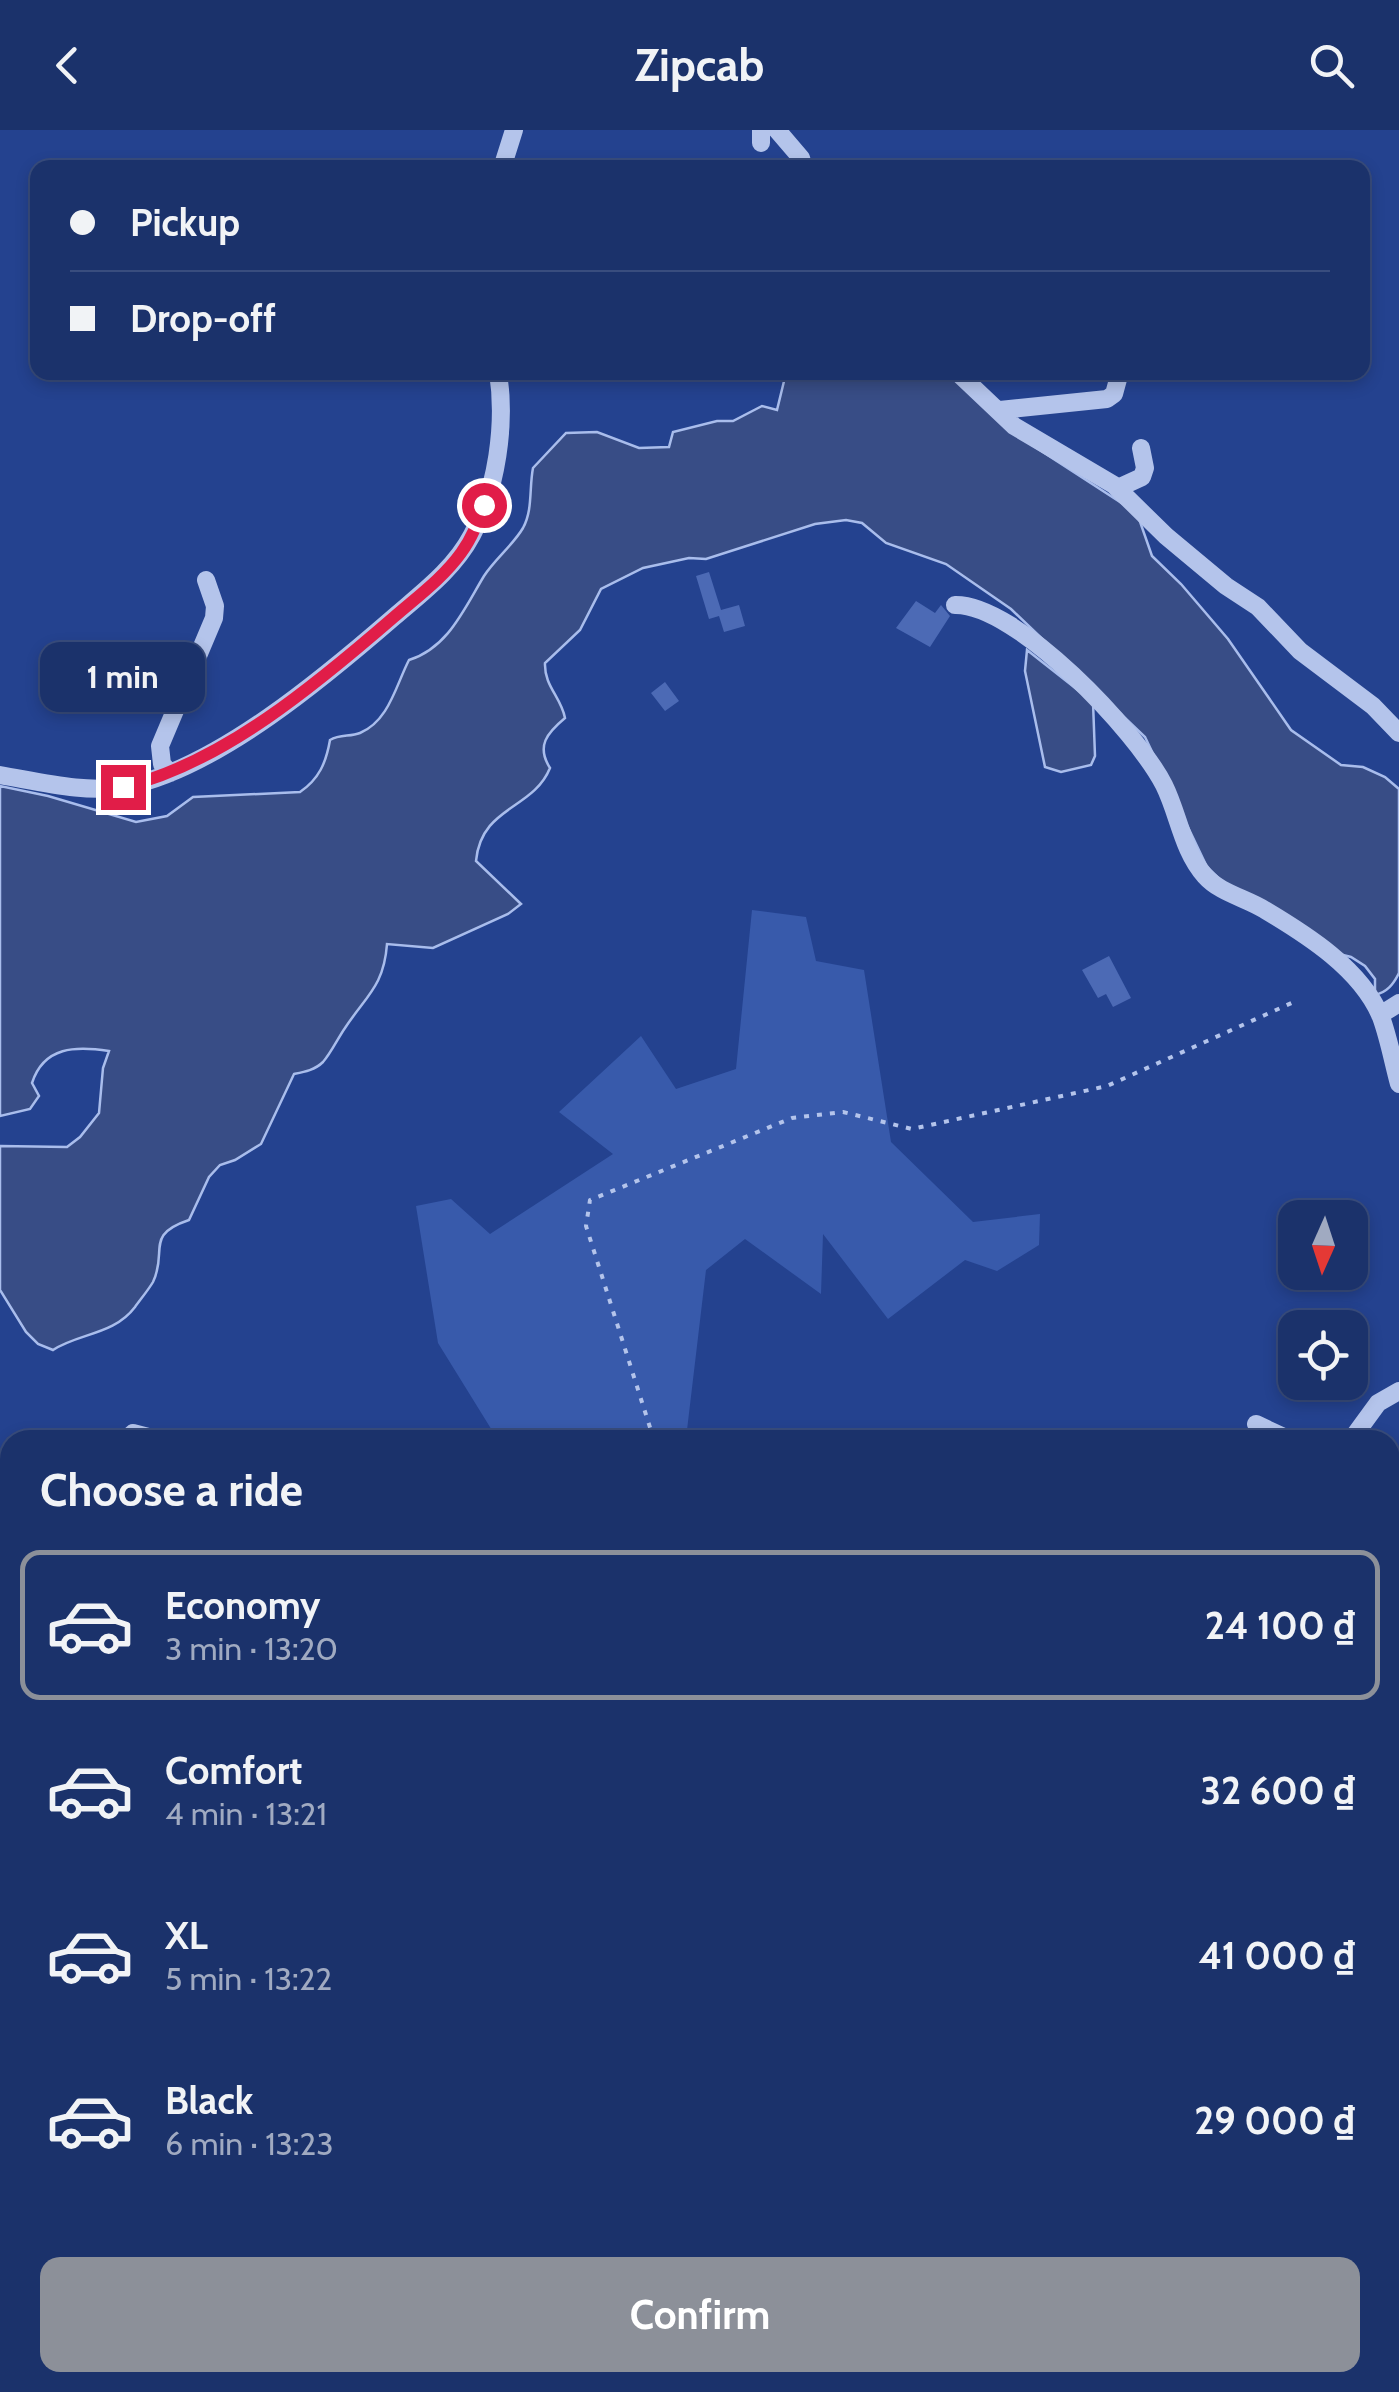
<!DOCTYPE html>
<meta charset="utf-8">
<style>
body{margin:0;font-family:Cabin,sans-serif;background:#243a71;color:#f1f3f6;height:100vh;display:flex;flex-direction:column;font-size:38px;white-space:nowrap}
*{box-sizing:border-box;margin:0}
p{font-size:32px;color:#a0aac1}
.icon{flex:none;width:55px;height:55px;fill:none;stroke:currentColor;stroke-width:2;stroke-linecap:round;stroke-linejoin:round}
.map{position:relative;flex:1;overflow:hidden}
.drawer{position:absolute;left:0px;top:1300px;width:1400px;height:962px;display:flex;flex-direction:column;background:#1b326b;border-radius:30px 30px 0 0;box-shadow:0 5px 15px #0003,0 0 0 2px #394d7e}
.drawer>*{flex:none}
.banner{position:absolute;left:30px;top:30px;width:1340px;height:220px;border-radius:20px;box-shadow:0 5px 15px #0003,0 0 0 2px #394d7e;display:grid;align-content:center;height:220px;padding:0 40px;background:#1b326b}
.needle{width:65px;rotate:183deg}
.fabs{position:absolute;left:1278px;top:1070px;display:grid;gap:20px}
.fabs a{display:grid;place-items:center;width:90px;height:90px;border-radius:20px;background:#1b326b;box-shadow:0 5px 15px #0003,0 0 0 2px #394d7e;font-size:50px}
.end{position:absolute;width:45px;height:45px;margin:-22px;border:12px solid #e11d48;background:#fff;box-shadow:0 0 0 5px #fff}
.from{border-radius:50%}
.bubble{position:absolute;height:70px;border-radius:20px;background:#1b326b;box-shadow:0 5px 15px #0003,0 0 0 2px #394d7e;font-size:32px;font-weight:700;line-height:70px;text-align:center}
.banner b{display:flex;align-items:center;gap:35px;height:95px;font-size:38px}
.banner b+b{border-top:2px solid #394d7e}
.banner i{width:25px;height:25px;background:#f1f3f6}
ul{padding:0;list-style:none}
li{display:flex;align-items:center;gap:30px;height:150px;margin:0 20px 15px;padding:0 20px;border:5px solid transparent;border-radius:20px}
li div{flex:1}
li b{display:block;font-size:38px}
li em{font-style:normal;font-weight:700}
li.current{border-color:#8c9099}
li>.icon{width:90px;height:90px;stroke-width:1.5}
h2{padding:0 40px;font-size:45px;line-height:120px}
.action{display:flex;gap:20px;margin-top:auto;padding:20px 40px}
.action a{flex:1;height:115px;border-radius:20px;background:#8c9099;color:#fff;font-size:40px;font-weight:700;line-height:115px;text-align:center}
header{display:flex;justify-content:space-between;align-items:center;height:130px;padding:0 40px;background:#1b326b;font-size:45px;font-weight:700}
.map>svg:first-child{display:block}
.green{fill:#385aab}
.water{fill:#384d86;stroke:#a9bdec;stroke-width:2.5}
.building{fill:#4c6ab5}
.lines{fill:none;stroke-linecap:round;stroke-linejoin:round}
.path{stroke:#b4c4eb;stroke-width:4;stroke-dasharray:5 8;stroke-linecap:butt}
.minor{stroke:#b4c4eb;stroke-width:18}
.route{stroke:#e11d48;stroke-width:12}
</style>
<header><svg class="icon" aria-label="back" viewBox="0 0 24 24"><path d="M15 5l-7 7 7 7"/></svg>Zipcab<svg class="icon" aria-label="search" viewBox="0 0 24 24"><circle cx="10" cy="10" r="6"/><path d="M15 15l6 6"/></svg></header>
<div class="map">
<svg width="1399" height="2262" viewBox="0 0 1399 2262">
<rect width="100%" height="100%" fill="#24428f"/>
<path class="green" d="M 752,780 L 806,787 L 816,831 L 864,840 L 891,1012 L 973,1092 L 1040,1084 L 1039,1115 L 997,1141 L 965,1130 L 888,1189 L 823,1104 L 821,1164 L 745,1109 L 706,1140 L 687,1300 L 659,1310 L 498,1310 L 438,1213 L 416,1076 L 451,1069 L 490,1104 L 613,1024 L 559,982 L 641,906 L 676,959 L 736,939 Z"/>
<path class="water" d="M 786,243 L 955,243 L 1029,313 L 1137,383 L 1152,426 L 1181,454 L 1228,509 L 1291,600 L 1341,635 L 1363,637 L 1385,647 L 1399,659 L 1399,843 C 1393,855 1387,862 1375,865 L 1375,849 L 1365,836 L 1351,827 L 1331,822 L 1230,759 L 1207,737 L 1145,607 L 1011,479 L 946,434 L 886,413 L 862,393 L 846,390 L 815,394 L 706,429 L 689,428 L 643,438 L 601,459 L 580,500 L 545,533 C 544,556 561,567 565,588 C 547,603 536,616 550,638 C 533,680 481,676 476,731 L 521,774 L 508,784 L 433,818 L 387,814 C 384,856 366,866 345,898 C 338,908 331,923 323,932 C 315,940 304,942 294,944 L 261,1014 L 235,1030 L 220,1035 L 209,1047 L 189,1090 C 144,1105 168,1121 153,1152 C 149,1159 140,1170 135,1177 C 114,1205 79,1203 53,1220 L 38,1214 L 26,1202 L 0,1160 L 0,1016 L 67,1017 L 80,1007 L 99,983 L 103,938 L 109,921 C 76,916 44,916 32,953 L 39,966 L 30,979 L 0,986 L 0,656 L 48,666 L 136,692 L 167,686 L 193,667 L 300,662 C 319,649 326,633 330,610 C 340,604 350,607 360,603 C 389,591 396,555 409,530 C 448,518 464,479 484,446 C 495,429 513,415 523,398 C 533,380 529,358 533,338 L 566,303 L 597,302 L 639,318 L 669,317 L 673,302 L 717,291 L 733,291 L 762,276 L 777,280 Z
M 1027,520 L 1093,572 L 1095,626 L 1091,635 L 1061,642 L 1045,637 L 1025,541 Z"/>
<path class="building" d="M 709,442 L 721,480 L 739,475 L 745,496 L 724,502 L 719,486 L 709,489 L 696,446 Z
M 916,471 L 935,483 L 941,475 L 950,486 L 930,517 L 896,498 Z
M 665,552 L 679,571 L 665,581 L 651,563 Z
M 1109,826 L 1131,868 L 1113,877 L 1106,864 L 1098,868 L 1082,840 Z"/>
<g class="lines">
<path class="path" d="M 654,1310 L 586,1096 L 590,1070 L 792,988 L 843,982 L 912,999 L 1107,956 L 1296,871
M 1390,1857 L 1399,1853"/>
<path class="minor" d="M 777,0 L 801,28 L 804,38
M 761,13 L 761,0
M 502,38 L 514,0
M 957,242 L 1014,296 L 1114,355 L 1166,406 L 1226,456 L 1258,477 L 1300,521 L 1373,576 L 1399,603
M 1000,280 L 1107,269 L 1114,264 L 1120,242
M 1118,358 L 1142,347 L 1145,338 L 1141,318
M 955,475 C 1017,474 1137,602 1164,655 C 1179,685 1182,720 1205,746 C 1220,763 1246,768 1265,780 C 1307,805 1361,839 1381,887 C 1389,909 1393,932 1399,954
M 170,643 L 162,634 L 160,616 L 214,488 L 215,476 L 206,450
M 0,645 C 41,652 86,664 128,656 C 217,638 326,546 394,487 C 423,462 454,439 472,405 C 497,359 506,294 498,242
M 1380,885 L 1399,873
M 1256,1294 L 1290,1310
M 133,1303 L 160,1310
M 1351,1310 L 1378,1273 L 1399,1261
M 0,1479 L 10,1470
M 1390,1511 L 1399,1503
M 1390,1762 L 1399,1772
M 0,1848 L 10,1872
M 1399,2110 C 1383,2141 1395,2185 1399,2219
M 604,2252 L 612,2262
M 1331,2252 L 1344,2262"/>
</g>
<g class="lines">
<path class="route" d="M 123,657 C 222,634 319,552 394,487 C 417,467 443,448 461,423 C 472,408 478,392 484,375"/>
</g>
</svg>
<div class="fabs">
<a><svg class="needle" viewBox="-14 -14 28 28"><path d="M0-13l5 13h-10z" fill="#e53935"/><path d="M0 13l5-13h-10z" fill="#a0aac1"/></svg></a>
<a><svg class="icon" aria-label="locate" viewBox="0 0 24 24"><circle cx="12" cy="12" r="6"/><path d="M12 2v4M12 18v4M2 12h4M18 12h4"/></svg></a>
</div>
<i class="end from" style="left:484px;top:375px"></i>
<i class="end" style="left:123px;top:657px"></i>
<div class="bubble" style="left:40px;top:512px;width:165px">1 min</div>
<div class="banner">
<b><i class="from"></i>Pickup</b>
<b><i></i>Drop-off</b>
</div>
<section class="drawer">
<h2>Choose a ride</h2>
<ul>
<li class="current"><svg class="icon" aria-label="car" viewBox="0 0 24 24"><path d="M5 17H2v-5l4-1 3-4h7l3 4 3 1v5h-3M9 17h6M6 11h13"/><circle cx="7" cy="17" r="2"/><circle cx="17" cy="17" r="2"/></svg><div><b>Economy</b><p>3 min · 13:20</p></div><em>24 100 ₫</em></li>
<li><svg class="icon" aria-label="car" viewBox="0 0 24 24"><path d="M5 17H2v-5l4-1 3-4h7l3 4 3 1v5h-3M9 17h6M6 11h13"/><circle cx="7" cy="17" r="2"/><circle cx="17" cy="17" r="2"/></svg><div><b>Comfort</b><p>4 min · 13:21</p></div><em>32 600 ₫</em></li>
<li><svg class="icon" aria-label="car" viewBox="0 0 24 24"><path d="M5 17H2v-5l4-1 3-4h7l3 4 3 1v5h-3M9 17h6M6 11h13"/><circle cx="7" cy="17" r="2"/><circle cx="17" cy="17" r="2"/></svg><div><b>XL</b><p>5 min · 13:22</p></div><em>41 000 ₫</em></li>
<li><svg class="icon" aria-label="car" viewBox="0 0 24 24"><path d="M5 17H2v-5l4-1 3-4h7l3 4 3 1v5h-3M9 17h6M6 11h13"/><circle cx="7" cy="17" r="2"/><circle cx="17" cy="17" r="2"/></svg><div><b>Black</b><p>6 min · 13:23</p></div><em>29 000 ₫</em></li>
</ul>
<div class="action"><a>Confirm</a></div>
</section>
</div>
